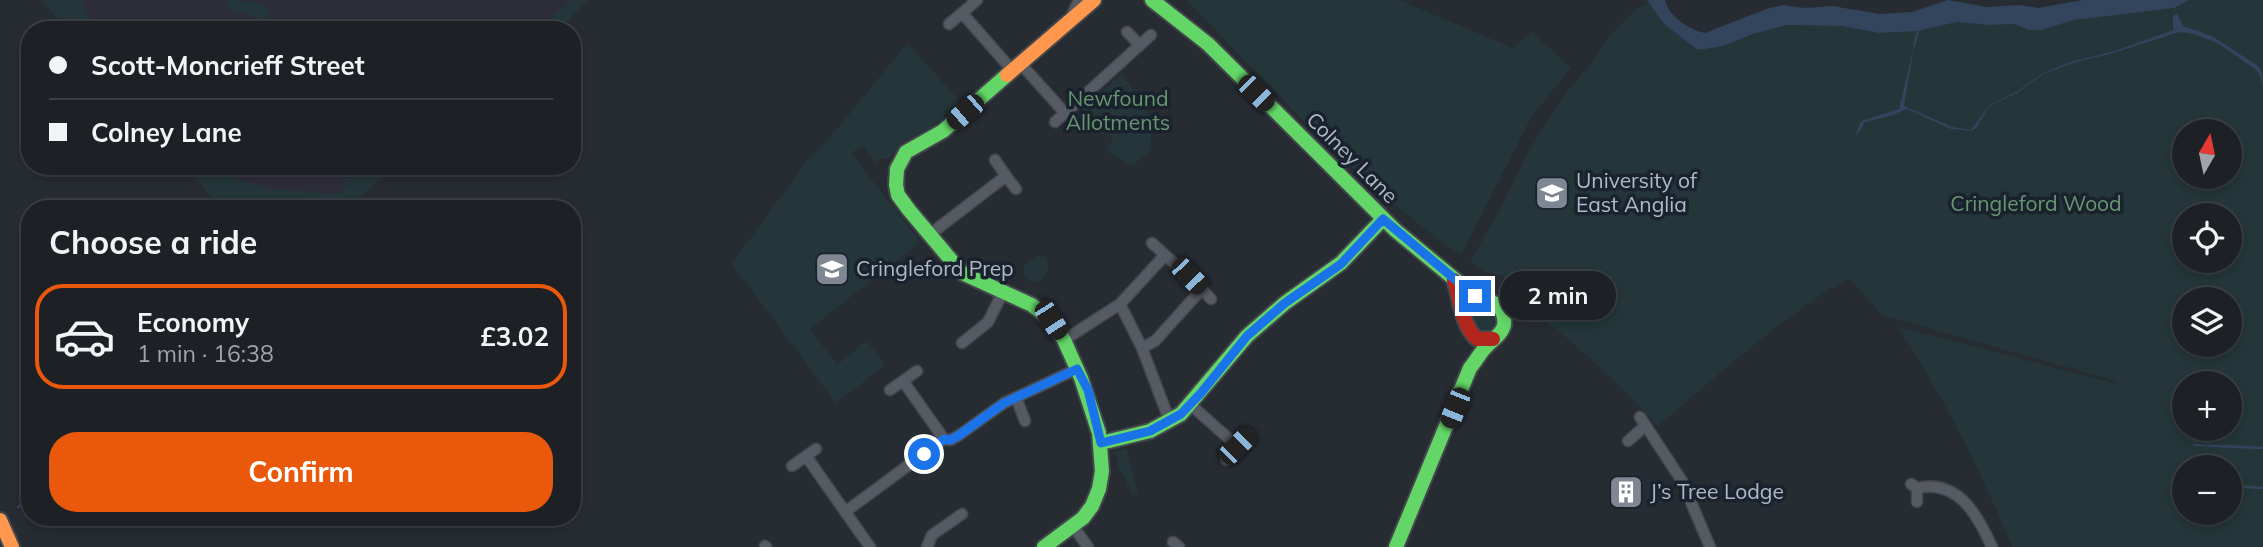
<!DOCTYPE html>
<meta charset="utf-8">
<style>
body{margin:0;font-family:Mulish,sans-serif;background:#25292e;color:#f1f3f6;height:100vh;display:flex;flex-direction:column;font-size:26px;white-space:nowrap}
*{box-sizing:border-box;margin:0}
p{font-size:23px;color:#a0a3a7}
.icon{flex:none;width:38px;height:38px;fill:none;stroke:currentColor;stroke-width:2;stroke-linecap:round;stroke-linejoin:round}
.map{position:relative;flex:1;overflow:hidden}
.panel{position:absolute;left:21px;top:200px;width:560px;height:326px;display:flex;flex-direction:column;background:#1d2126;border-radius:28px;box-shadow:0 4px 10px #0003,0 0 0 2px #3b3e43}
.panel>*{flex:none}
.top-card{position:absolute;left:21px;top:21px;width:560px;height:154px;border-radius:28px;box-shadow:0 4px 10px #0003,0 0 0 2px #3b3e43;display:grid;align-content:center;height:154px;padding:0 28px;background:#1d2126}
.needle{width:46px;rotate:9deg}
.tools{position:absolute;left:2172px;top:119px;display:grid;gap:14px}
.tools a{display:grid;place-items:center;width:70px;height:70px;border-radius:50%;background:#1d2126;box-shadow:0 4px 10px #0003,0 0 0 2px #3b3e43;font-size:35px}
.end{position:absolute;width:32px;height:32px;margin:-16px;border:9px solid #1a73e8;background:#fff;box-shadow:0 0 0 4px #fff}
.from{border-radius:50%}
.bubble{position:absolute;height:49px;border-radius:24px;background:#1d2126;box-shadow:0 4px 10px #0003,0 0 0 2px #3b3e43;font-size:23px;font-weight:700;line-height:49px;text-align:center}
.car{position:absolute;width:21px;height:42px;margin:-21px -10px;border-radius:9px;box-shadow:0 0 5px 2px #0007;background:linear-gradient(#222 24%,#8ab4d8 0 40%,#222 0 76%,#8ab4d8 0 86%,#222 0)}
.top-card b{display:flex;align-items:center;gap:24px;height:66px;font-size:26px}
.top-card b+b{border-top:2px solid #3b3e43}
.top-card i{width:18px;height:18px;background:#f1f3f6}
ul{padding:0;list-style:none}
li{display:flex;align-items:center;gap:21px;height:105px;margin:0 14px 10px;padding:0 14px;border:4px solid transparent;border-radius:28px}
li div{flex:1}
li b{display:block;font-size:26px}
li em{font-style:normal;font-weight:700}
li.current{border-color:#ea580c}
li>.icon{width:63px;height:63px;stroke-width:1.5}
h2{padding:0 28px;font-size:32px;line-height:84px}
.action{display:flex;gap:14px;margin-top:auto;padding:14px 28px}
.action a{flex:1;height:80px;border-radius:28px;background:#ea580c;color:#fff;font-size:28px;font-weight:700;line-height:80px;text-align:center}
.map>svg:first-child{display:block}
.medical{fill:#2d2c39}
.green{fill:#243639;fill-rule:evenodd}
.water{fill:#33455c}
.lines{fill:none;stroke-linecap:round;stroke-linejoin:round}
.stream{stroke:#33455c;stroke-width:2.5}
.street-casing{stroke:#43474c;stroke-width:13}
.fast-casing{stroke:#43474c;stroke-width:18}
.slow-casing{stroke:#43474c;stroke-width:18}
.jam-casing{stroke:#43474c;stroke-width:18}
.street{stroke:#565a62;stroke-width:10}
.fast{stroke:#63d668;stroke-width:14}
.slow{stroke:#ff974d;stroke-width:14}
.jam{stroke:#b3261e;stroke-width:14}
.route{stroke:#1a73e8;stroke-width:9}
.labels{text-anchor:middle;stroke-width:7;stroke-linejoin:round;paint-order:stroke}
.park-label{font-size:21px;fill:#669670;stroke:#1a222e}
.street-label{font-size:21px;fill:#afb8c6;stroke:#1a222e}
.poi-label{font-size:21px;fill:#afb8c6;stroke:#1a222e;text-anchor:start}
</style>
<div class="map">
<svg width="2263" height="547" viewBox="0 0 2263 547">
<rect width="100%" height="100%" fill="#272c33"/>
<path class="medical" d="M 66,0 L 571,0 L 545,30 L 92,30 Z
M 211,166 L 374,166 L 338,201 L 225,182 Z"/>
<path class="green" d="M 41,0 L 81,0 L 94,30 L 68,30 Z
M 228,0 L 260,3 L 269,13 L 267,30 L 259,30 C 257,13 242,14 228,10 L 226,7 Z
M 570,0 L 588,0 L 559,30 L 539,30 Z
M 1186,0 L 1399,0 L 1513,48 L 1531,31 L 1571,68 L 1533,114 L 1461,255 C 1359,186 1273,88 1186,0 Z
M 2189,0 L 2263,0 L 2263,547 L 2012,547 C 1981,470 1944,397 1898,327 L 2121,385 L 2113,380 L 1882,315 L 1849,278 C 1779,318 1720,374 1658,426 C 1612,377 1566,331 1509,297 L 1517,281 C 1495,271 1490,278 1470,261 L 1500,210 L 1528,152 L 1566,93 L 1588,67 L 1612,33 L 1637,8 L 1650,2 L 1664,24 L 1723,46 L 1753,34 L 1787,25 L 1842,26 L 1879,33 L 1918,31 L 1957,22 L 1989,25 L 2015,24 L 2028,30 L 2041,30 L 2074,20 L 2174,8 ZM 2184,131 L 2230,131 L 2230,177 L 2184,177 ZM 2184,215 L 2230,215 L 2230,261 L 2184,261 ZM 2184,299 L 2230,299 L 2230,345 L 2184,345 ZM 2184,383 L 2230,383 L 2230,429 L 2184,429 ZM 2184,467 L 2230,467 L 2230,513 L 2184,513 Z
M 907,43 L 962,103 L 928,129 L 903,141 L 888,159 L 881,159 L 876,163 L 862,145 L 851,153 L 920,242 L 810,329 L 837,365 L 867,341 L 885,365 L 836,403 L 732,264 L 808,159 L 834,133 Z
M 1122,73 C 1142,104 1155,113 1150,152 L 1131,166 L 1107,151 L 1113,137 L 1090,125 L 1086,131 L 1074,117 Z
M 185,166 L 220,166 L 218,174 L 272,189 L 335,194 L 342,193 L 345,186 L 345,178 L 366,176 L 364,166 L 395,166 L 347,208 L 221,208 Z
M 1037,256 L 1045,258 L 1049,265 C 1047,275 1044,282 1032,283 L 1024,274 L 1023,267 Z
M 1486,305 L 1492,306 L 1501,322 L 1495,332 L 1477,333 C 1470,320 1469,309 1486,305 Z
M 1126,449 L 1138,492 L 1132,495 L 1124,476 L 1117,468 L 1118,457 L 1113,452 Z"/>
<path class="water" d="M 1647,0 L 1665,0 C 1669,17 1688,29 1705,33 L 1769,8 L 1783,5 L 1805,8 L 1832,6 L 1880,14 L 1912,12 L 1948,0 L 1987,7 L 2019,5 L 2038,8 L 2083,0 L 2189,0 L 2174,8 L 2074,20 L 2041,30 L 2028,30 L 2015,24 L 1989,25 L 1957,22 L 1918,31 L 1879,33 L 1842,26 L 1787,25 L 1753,34 L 1723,46 L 1698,50 L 1664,24 Z
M 2177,13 L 2183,26 L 2212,36 L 2258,66 L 2262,72 L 2263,89 L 2260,75 L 2255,69 L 2219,44 L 2194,34 L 2179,32 L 2110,54 L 2079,61 L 2043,74 L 2017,93 L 1989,106 L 1977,127 L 1972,131 L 1951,129 L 1907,109 L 1893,115 L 1865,122 L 1858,134 L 1856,134 L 1860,123 L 1864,120 L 1899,109 L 1914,46 L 1904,106 L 1952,127 L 1971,130 L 1989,105 L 2016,92 L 2043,73 L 2070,62 L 2115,51 L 2173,30 L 2173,16 Z"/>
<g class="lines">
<path class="stream" d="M 1914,46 L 1918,31
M 2194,445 L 2263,448
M 2230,486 L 2263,488
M 18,507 L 30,503"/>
<g class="street-casing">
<path id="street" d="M 977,0 L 962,13 L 1012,70
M 1072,15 L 1079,0
M 949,24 L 962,13
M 1127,32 L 1140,45
M 1020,63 L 1065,113 L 1055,122
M 1065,113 L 1151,35
M 1006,176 L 1016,189
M 929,235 L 1006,176 L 995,160
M 1152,243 L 1165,255
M 1189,276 L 1202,289
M 1120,304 L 1165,255 L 1177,266
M 1064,340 L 1120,304 L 1142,348 L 1170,422
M 962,343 L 988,322 L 1003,292
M 1142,348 L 1155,341 L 1202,289 L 1211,299
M 903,381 L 944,439
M 890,390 L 917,371
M 1016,397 L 1025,421
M 1191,405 L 1237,446 L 1248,435
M 1640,417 L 1682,481 L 1710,547
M 1628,441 L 1645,426
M 806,456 L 816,449
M 1226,460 L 1237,446
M 792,466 L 806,456 L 870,547
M 1911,484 L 1917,488 C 1959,479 1978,516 1992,547
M 1917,502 L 1917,488
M 845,512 L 944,439 L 950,440 L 958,436 L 1004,403 L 1077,369
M 1073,526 L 1088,547
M 1173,542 L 1179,547
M 765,546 L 766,547
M 927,547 L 932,535 L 962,514"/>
</g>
<g class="fast-casing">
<path id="fast" d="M 1152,0 L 1208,44 L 1395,230 L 1475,296 L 1499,305 C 1512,329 1499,333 1484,349 C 1479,355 1475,362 1470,368 L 1396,547
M 1007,75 L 943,131 L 906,152 L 897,169 L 896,185 L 898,195 L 909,210 L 962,273 L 1032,305 L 1051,320 L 1064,340 L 1081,378 L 1099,433 L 1102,471 L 1099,489 L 1092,506 L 1083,518 L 1044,547
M 1101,443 L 1150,431 L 1181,414 L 1247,336 L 1285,303 L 1341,263 L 1383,219"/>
</g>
<g class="slow-casing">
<path id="slow" d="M 1007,75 L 1094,0
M 0,520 L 12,547"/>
</g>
<g class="jam-casing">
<path id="jam" d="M 1454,280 C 1461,300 1461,324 1477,339 L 1493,339"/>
</g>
<use href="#street" class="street"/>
<use href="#fast" class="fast"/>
<use href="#slow" class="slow"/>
<use href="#jam" class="jam"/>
</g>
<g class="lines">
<path class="route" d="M 924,454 L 944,439 L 950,440 L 958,436 L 1004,403 L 1077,369 L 1088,390 L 1101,443 L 1150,431 L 1181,414 L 1201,393 L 1247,336 L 1285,303 L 1341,264 L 1383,219 L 1475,296"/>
</g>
<defs>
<g id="university-square" transform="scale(1.75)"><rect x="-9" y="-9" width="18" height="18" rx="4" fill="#7f8793" stroke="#1a222e"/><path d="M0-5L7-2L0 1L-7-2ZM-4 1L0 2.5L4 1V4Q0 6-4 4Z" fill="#fff"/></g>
<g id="school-square" transform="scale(1.75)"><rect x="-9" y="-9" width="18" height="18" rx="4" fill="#7f8793" stroke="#1a222e"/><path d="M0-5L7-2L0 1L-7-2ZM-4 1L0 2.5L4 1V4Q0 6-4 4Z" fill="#fff"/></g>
<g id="building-square" transform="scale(1.75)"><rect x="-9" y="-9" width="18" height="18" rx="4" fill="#7f8793" stroke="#1a222e"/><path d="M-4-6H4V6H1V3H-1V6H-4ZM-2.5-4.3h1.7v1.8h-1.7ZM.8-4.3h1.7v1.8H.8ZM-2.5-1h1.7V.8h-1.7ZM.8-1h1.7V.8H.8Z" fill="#fff"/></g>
</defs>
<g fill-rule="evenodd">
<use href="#university-square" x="1552" y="193"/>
<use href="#school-square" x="832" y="269"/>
<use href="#building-square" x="1626" y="492"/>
</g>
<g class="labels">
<g class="park-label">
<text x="1118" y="106">Newfound<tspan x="1118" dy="24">Allotments</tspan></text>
<text x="2036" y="211">Cringleford Wood</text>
</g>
<g class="street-label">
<text transform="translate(1352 158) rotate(45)" y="7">Colney Lane</text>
</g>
<g class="poi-label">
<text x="1576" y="188">University of<tspan x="1576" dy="24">East Anglia</tspan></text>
<text x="856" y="276">Cringleford Prep</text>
<text x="1650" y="499">J’s Tree Lodge</text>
</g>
</g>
</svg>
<div class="tools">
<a><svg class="needle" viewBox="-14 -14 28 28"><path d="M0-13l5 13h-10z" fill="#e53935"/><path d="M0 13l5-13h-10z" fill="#a0a3a7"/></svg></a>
<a><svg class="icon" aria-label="locate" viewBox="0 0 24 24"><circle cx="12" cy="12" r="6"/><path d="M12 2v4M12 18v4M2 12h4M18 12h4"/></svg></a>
<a><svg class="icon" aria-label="layers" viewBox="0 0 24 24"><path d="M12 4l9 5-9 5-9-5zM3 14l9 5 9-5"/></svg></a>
<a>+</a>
<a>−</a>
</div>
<i class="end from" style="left:924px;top:454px"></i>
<i class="end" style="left:1475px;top:296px"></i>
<div class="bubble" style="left:1500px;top:271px;width:116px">2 min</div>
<i class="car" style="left:1256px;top:93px;rotate:135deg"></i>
<i class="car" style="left:965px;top:112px;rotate:229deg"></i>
<i class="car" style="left:1189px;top:276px;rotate:136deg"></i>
<i class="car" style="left:1051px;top:320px;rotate:147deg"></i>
<i class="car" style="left:1455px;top:408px;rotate:202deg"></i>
<i class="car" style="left:1237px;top:446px;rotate:45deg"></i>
<div class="top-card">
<b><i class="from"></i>Scott-Moncrieff Street</b>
<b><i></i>Colney Lane</b>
</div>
<section class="panel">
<h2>Choose a ride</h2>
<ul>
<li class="current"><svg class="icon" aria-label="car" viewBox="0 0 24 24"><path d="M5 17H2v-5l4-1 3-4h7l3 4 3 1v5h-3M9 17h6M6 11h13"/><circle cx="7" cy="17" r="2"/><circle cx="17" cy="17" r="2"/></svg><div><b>Economy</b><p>1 min · 16:38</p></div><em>£3.02</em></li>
</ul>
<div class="action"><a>Confirm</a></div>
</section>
</div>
